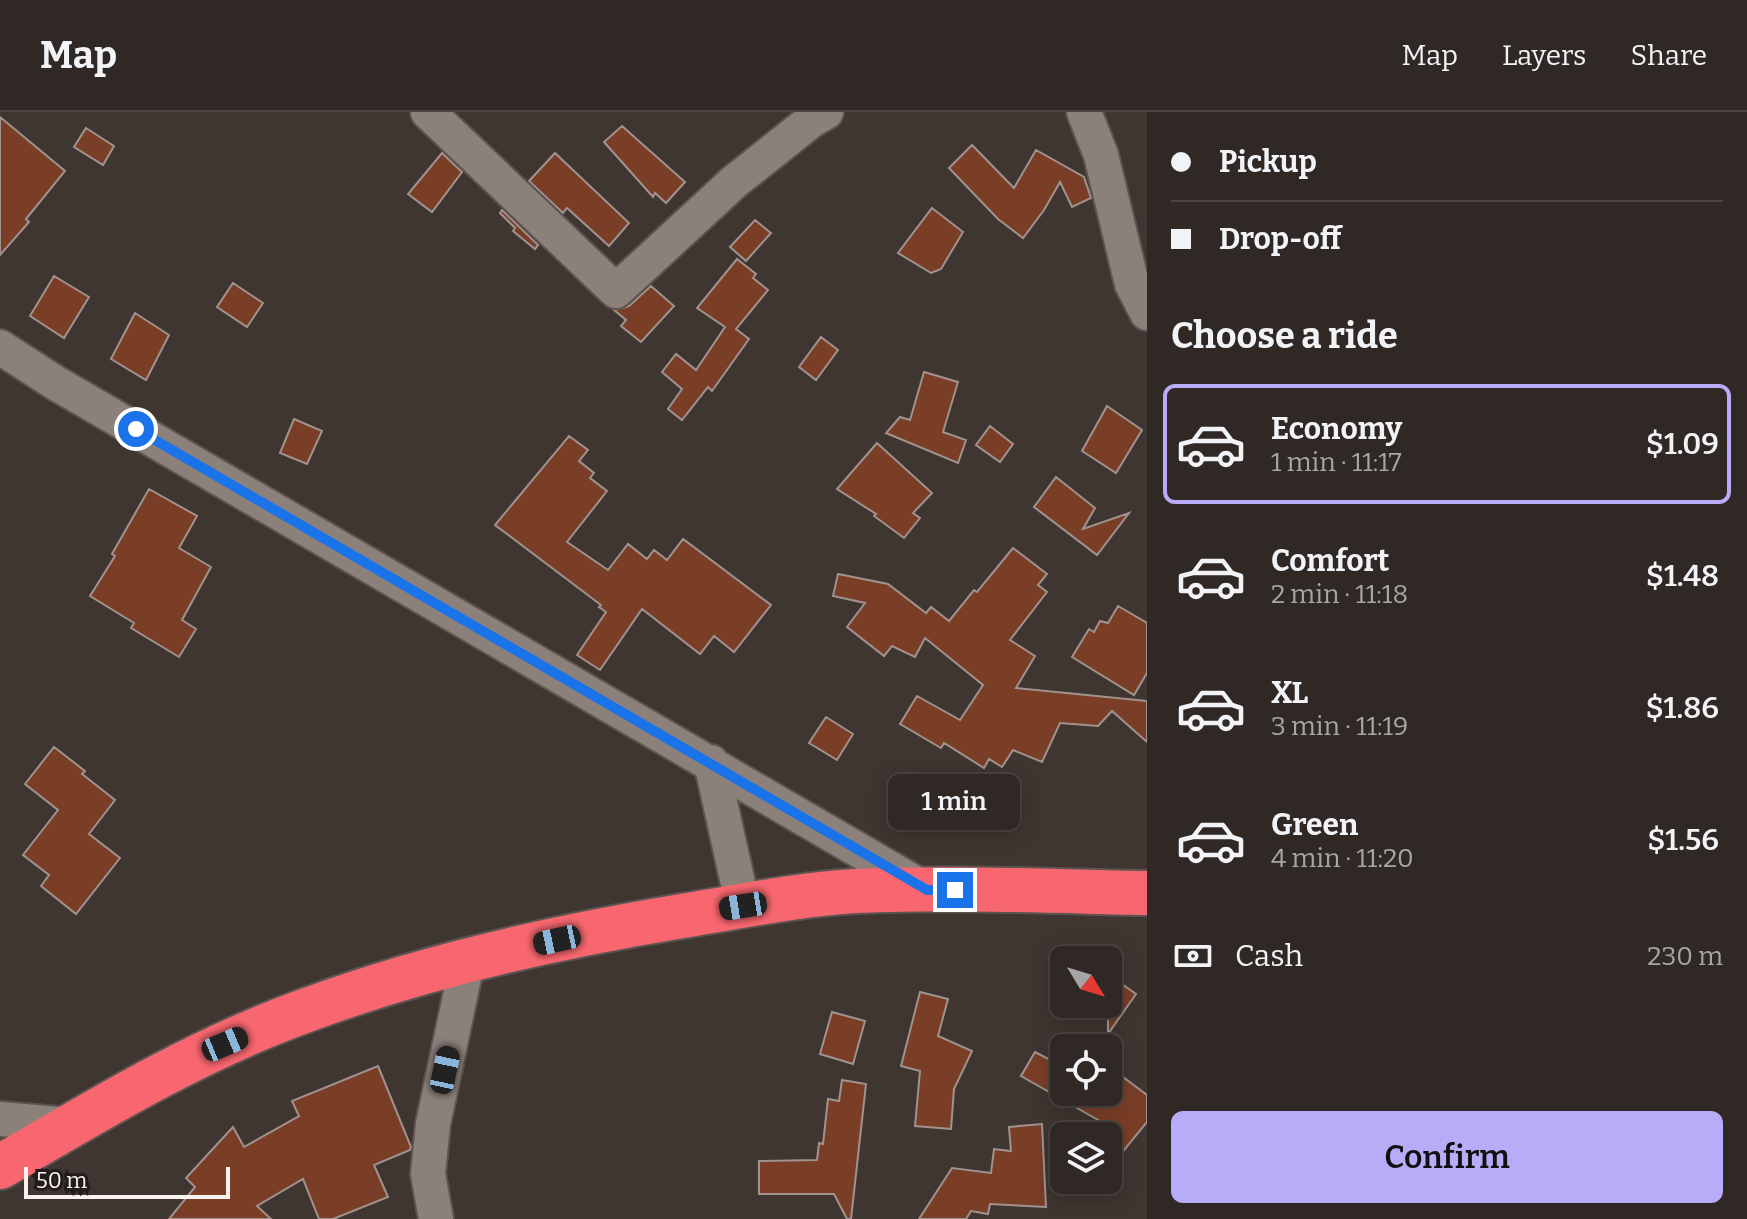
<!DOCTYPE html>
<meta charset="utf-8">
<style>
body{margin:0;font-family:Bitter,serif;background:#37302d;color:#f1f3f6;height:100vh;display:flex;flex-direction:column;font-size:30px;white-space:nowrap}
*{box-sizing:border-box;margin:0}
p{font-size:26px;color:#a7a6a7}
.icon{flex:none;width:44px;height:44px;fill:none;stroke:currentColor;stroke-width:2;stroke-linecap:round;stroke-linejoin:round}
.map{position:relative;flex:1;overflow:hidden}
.side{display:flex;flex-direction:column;background:#2f2825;width:600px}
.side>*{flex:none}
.hud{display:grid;align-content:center;height:176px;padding:0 24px;background:#2f2825}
.needle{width:52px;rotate:128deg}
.controls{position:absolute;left:1050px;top:834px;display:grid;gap:16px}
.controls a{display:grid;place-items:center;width:72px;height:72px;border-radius:12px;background:#2f2825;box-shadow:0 4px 20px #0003,0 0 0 2px #4a4442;font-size:40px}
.scale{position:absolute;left:24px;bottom:20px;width:206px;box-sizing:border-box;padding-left:8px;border:4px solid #f9f2ef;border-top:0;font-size:22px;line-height:28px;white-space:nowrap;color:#f9f2ef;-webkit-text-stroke:6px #221d1c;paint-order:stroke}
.end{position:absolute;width:36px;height:36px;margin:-18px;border:10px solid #1a73e8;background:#fff;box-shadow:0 0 0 4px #fff}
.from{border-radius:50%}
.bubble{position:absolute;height:56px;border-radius:12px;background:#2f2825;box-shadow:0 4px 20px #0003,0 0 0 2px #4a4442;font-size:26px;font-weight:600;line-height:56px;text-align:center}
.car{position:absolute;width:24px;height:48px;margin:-24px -12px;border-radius:10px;box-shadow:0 0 6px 2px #0007;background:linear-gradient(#222 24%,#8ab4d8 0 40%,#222 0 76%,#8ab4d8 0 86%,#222 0)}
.hud b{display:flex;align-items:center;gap:28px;height:76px;font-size:30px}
.hud b+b{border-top:2px solid #4a4442}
.hud i{width:20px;height:20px;background:#f1f3f6}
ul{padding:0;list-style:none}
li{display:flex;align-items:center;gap:24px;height:120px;margin:0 16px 12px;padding:0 8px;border:4px solid transparent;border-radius:12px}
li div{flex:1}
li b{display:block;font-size:30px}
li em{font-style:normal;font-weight:600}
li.on{border-color:#b8abf7}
li>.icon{width:72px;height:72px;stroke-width:1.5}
h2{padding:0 24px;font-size:36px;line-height:96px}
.pay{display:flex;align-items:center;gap:20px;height:88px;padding:0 24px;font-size:30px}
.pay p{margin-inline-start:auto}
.button{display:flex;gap:16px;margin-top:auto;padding:16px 24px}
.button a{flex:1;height:92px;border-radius:12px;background:#b8abf7;color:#111;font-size:32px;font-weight:600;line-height:92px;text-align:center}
header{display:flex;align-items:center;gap:48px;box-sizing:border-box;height:112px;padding:0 40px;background:#2f2825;border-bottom:2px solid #4a4442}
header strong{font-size:38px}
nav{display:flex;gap:44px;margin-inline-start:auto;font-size:28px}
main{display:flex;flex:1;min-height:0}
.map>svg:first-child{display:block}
.building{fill:#7a3e27;stroke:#a0938f;stroke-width:2}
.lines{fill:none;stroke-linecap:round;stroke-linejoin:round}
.minor-casing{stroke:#5d5451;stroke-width:38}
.highway-casing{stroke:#5d5451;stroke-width:48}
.minor{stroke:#8c807b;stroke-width:34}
.highway{stroke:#f8676f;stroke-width:44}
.route{stroke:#1a73e8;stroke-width:10}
</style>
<header>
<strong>Map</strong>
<nav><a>Map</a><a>Layers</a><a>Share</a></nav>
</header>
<main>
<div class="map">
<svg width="1147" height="1107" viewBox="0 0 1147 1107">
<rect width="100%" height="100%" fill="#3f3531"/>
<path class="building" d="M 0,5 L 65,59 L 26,107 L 29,110 L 0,143 Z
M 622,14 L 685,70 L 666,91 L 655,81 L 653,85 L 604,30 Z
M 86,16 L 114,34 L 103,53 L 74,35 Z
M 972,33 L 1014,76 L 1036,38 L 1084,65 L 1091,86 L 1072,95 L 1060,70 L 1044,98 L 1023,126 L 998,107 L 949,56 Z
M 442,41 L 462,60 L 432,100 L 408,82 Z
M 555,41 L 629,111 L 609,134 L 567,96 L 563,101 L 529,69 Z
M 932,96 L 963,120 L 941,157 L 931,161 L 898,141 Z
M 502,98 L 538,133 L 535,137 L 513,119 L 515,116 L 500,101 Z
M 755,108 L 771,121 L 746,149 L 730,135 Z
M 737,147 L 756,162 L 753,166 L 768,178 L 736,217 L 749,227 L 712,279 L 708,275 L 682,308 L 668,297 L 682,277 L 662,260 L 676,242 L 696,258 L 725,215 L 697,196 Z
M 54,164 L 89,185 L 64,226 L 30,204 Z
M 233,171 L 263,191 L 247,215 L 217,195 Z
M 651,174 L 674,194 L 641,230 L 621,214 L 626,208 L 614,198 L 629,194 Z
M 135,201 L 169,223 L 146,268 L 111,247 Z
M 821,225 L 838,238 L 816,268 L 799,255 Z
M 924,260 L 958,270 L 943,320 L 966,328 L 958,351 L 886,321 L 900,305 L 910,308 Z
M 1107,294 L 1142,318 L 1116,361 L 1082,339 Z
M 294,307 L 322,319 L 307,352 L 280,341 Z
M 990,314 L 1013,332 L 1000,350 L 976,333 Z
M 569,324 L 588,338 L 579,349 L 594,361 L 590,366 L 607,379 L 567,430 L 608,458 L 628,432 L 647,447 L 654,438 L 667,448 L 683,427 L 771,493 L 734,540 L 714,524 L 700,542 L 642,497 L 600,558 L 577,543 L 606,500 L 599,495 L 601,493 L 495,413 Z
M 877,331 L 932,381 L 913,401 L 920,406 L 904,426 L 874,404 L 876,402 L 837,377 Z
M 1056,365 L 1095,396 L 1083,417 L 1129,401 L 1097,443 L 1034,395 Z
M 149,377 L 197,404 L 179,436 L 211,455 L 182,508 L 196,517 L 179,545 L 131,516 L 134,511 L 90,484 L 115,444 L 112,442 Z
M 1013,436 L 1047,462 L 1038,473 L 1047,480 L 1010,528 L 1035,544 L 1016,576 L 1147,589 L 1147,630 L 1112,599 L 1098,614 L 1060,611 L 1042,650 L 1013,638 L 1002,655 L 989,647 L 984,656 L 944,631 L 941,636 L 900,612 L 917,584 L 960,608 L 983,573 L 925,526 L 915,545 L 892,534 L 884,544 L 847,515 L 865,491 L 833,484 L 838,462 L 888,472 L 926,501 L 931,495 L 949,509 L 974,478 L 977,480 Z
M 1118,494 L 1147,511 L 1147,561 L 1134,583 L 1072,545 L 1089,517 L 1094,520 L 1100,509 L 1108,511 Z
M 826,605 L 853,622 L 837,648 L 809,631 Z
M 54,635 L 85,659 L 82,662 L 115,688 L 89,722 L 120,746 L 76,802 L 41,774 L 49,763 L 23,743 L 58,698 L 25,672 Z
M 1108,862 L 1136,882 L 1108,922 Z
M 920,880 L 948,887 L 938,924 L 972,939 L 954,977 L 951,1017 L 915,1014 L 920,959 L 901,954 Z
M 832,900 L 865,909 L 853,952 L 820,942 Z
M 1035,940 L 1064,955 L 1064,980 L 1108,980 L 1119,962 L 1147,983 L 1147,1010 L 1108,1058 L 1108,1021 L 1112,1016 L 1021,964 Z
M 378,954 L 411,1035 L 410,1038 L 374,1053 L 388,1085 L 333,1107 L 319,1107 L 303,1067 L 257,1094 L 271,1107 L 169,1107 L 195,1075 L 186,1066 L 233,1015 L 244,1035 L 299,1004 L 292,989 Z
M 842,968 L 866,972 L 851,1107 L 847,1107 L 834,1082 L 759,1082 L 759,1049 L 817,1048 L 819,1031 L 823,1032 L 828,987 L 839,989 Z
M 1042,1012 L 1046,1095 L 990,1092 L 988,1102 L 971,1099 L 966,1107 L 919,1107 L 952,1056 L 991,1061 L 994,1037 L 1011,1039 L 1009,1015 Z"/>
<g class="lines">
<g class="minor-casing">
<path id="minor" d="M 428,0 L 616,179 L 734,70 L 812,8 L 826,0
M 1084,0 L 1101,43 L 1132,172 L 1147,201
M 0,235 L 54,270 L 927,778
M 711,650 L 743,794
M 0,1007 L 70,1013
M 436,1107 L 428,1062 L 433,1012 L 468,847"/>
</g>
<g class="highway-casing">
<path id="highway" d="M 0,1055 C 99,997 198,937 307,898 C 428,853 555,825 682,804 C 738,795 800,782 856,779 C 953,775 1050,779 1147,781"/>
</g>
<use href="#minor" class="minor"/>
<use href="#highway" class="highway"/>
</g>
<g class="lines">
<path class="route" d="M 136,317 L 927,778 L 955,778"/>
</g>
</svg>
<div class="controls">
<a><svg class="needle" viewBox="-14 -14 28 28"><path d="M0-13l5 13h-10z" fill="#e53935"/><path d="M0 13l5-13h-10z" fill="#a7a6a7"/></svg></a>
<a><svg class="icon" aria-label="locate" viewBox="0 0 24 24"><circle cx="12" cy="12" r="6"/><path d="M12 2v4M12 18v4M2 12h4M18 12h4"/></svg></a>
<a><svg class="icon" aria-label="layers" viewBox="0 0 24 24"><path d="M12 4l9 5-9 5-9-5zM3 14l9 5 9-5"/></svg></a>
</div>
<div class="scale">50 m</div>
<i class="end from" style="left:136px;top:317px"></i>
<i class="end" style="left:955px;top:778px"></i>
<div class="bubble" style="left:888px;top:662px;width:132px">1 min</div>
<i class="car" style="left:743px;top:794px;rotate:261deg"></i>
<i class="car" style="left:557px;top:828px;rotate:258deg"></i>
<i class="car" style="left:225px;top:932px;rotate:67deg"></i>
<i class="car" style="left:445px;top:958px;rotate:12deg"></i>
</div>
<section class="side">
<div class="hud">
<b><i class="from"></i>Pickup</b>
<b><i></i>Drop-off</b>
</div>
<h2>Choose a ride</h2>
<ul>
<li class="on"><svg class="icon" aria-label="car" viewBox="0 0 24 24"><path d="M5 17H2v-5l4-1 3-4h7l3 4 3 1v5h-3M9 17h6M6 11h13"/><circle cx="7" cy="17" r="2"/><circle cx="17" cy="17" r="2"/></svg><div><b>Economy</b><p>1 min · 11:17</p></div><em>$1.09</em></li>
<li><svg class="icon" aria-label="car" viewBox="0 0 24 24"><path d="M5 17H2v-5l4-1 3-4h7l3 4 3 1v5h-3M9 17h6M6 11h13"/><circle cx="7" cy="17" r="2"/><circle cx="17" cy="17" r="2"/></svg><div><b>Comfort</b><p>2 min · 11:18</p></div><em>$1.48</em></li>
<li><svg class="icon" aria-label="car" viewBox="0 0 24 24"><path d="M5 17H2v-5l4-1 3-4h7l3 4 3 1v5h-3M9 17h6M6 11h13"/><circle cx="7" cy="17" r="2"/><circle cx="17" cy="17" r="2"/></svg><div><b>XL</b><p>3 min · 11:19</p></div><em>$1.86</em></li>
<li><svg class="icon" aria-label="car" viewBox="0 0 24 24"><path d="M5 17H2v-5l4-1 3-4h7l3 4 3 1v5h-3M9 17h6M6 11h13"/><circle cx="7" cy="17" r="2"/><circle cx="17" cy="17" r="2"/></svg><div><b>Green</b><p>4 min · 11:20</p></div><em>$1.56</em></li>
</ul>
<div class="pay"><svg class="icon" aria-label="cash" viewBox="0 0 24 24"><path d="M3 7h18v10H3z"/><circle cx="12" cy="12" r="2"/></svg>Cash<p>230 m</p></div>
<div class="button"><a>Confirm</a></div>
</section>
</main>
